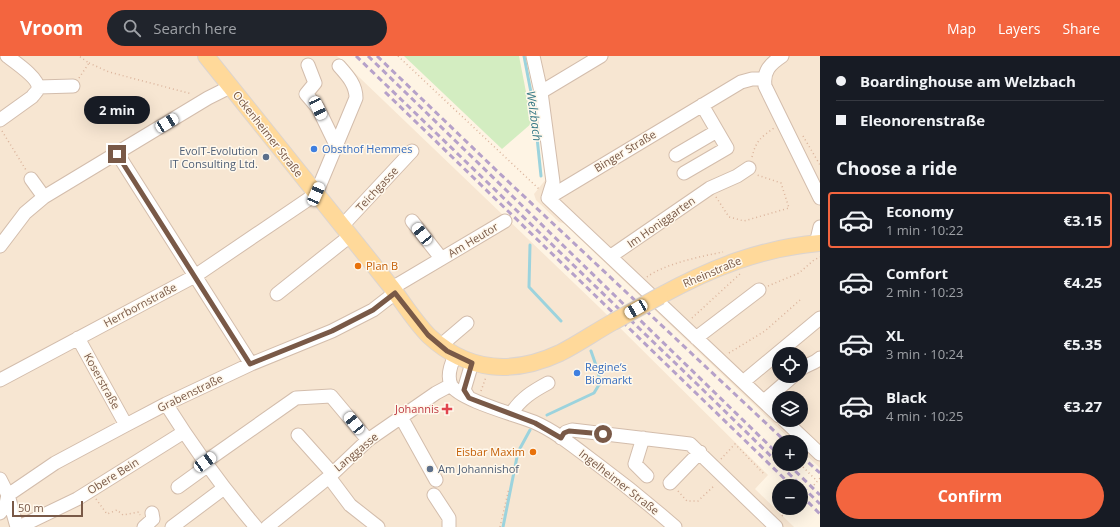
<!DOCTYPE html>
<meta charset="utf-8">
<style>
body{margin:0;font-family:"Open Sans",sans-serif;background:#20242c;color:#f1f3f6;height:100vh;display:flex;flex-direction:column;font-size:15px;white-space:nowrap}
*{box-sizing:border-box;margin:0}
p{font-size:13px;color:#9ea1a6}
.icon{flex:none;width:22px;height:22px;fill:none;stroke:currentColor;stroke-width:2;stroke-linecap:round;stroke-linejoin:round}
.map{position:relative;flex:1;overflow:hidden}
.panel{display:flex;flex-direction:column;background:#171b24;width:300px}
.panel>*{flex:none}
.top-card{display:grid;align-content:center;height:88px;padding:0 16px;background:#171b24}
.buttons{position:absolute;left:772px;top:291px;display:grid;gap:8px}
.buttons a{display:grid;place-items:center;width:36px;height:36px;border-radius:50%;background:#171b24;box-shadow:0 4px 16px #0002;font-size:20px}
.scale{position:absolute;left:12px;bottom:10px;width:71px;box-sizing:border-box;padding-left:4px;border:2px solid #795947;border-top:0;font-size:11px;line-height:14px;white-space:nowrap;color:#795947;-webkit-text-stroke:3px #fff8ec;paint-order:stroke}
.end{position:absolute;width:18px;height:18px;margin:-9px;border:5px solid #795947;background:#fff;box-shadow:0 0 0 2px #fff}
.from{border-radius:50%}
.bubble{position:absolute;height:28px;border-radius:14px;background:#171b24;box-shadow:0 4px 16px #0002;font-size:13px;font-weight:700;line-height:28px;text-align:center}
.car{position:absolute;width:12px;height:24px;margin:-12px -6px;border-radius:5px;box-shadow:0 0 3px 1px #0007;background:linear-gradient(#fff 24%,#345 0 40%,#fff 0 76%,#345 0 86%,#fff 0)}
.top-card b{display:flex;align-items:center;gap:14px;height:38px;font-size:15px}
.top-card b+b{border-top:1px solid #363941}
.top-card i{width:10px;height:10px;background:#f1f3f6}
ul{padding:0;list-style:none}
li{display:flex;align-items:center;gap:12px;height:56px;margin:0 8px 6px;padding:0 8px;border:2px solid transparent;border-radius:4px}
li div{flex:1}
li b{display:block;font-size:15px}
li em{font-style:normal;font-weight:700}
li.current{border-color:#f3653f}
li>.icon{width:36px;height:36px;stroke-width:1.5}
h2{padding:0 16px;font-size:18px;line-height:48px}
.action{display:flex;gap:8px;margin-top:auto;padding:8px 16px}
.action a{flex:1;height:46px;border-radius:24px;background:#f3653f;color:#fff;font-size:16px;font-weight:700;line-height:46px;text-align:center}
header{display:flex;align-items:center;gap:24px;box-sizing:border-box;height:56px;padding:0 20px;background:#f3653f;color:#fff}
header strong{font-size:19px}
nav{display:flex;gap:22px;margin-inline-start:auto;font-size:14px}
.search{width:280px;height:36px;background:#20242c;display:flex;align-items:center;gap:10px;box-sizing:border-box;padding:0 14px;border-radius:22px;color:#9ea1a6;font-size:15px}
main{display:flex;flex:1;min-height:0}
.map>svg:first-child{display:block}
.residential{fill:#f7e6d2;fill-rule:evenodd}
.green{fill:#d3edc1}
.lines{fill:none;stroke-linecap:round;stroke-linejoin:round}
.stream{stroke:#9cd3dd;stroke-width:3}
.minor-casing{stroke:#d3bdac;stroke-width:15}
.major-casing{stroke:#dcd4cf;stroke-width:18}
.path{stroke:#dbb49c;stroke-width:1.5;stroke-dasharray:1 3;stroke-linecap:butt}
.minor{stroke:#fff;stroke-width:13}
.major{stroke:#ffd99a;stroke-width:16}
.rail{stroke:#b6a1c9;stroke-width:3;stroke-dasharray:6 4;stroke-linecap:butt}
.major-bridge-casing{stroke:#dcd4cf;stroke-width:18;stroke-linecap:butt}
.major-bridge{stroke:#ffd99a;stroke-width:16}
.route{stroke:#795947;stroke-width:5}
.shop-dot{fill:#3f7fe0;stroke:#fff8ec;stroke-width:1.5}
.service-dot{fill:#5c6f8a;stroke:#fff8ec;stroke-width:1.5}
.food-dot{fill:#e8710a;stroke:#fff8ec;stroke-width:1.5}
.health-dot{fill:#e0444e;stroke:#fff8ec;stroke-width:1.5}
.labels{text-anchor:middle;stroke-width:3;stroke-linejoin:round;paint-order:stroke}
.street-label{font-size:11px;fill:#795947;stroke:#fff8ec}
.shop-label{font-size:11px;fill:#366cbe;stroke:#fff8ec;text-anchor:start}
.service-label{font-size:11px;fill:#4e5e75;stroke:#fff8ec;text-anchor:end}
.food-label{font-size:11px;fill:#c56008;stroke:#fff8ec;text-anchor:start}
.health-label{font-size:11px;fill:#be3a42;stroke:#fff8ec;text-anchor:end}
.water-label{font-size:12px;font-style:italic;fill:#3b7b87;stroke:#fff8ec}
</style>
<header>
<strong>Vroom</strong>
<div class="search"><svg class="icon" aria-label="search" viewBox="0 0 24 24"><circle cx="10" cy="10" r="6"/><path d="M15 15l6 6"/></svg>Search here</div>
<nav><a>Map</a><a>Layers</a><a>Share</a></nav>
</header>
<main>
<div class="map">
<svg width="820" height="471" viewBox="0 0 820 471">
<rect width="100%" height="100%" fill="#fef4e4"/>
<path class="residential" d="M 0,0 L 337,0 L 598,250 L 768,419 L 755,433 L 794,471 L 0,471 Z
M 530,0 L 820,0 L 820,412 L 801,394 L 801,386 L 793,386 L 576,179 L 566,168 L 559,166 L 536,144 L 534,138 L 547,122 ZM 779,298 L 801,298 L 801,320 L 779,320 ZM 779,342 L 801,342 L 801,364 L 779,364 Z"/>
<path class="green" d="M 404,0 L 519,0 L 532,67 L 502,93 Z"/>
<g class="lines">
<path class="stream" d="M 524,0 L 534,52 L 541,120
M 530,189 L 529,231 L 561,265
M 547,359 L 594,337 L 600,327 L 598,315 L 591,295
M 503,471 L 518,396 L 530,374"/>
<g class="minor-casing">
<path id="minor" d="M 533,0 L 541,36 L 553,126 L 548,142
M 782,0 C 770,8 763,15 765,30 L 820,142
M 308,9 L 315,27 L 306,38 L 318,52 L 336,89
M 38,31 L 73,30
M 541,36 L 601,0
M 0,64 L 32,41 C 34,38 37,36 38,33 C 40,23 15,6 7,0
M 117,97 L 251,308
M 676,99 L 717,75
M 684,117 L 727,92 L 702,49
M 31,123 L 44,141
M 548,142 L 779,360
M 548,142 L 741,26 L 752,23 L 764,23
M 412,165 L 441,202
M 342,170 L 412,95
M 816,188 L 820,171
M 0,190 L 25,157 L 44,141 L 208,42 L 230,31
M 611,200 L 710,132 L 737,120 L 749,112
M 392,232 L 505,165
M 277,238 L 350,180
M 78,282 L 126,369
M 696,282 L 759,234
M 440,290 L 467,267
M 455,300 C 451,308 447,320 451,329 C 459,344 517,359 534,366 C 557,376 577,393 597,408 C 624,428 650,449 675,471
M 801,313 C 807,308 814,308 820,302
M 0,324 L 195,220 L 316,138 L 356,42 C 356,29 348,20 339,10
M 743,326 L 820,262
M 469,342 L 464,334 L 472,307
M 764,345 L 793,320
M 166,348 C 193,391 223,432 256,471
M 511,358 C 520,343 533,335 548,327
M 401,361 L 436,424
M 784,364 L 820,398
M 298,379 L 332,417
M 561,382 L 566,376 L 572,374 L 690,388 L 776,471
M 643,382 L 635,408 L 647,420
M 205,406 L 296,342 L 331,340 L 368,384
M 329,421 L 350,449 L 378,471
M 0,423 L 8,439 L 17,471
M 670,427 L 700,396
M 178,431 L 207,410
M 434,439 L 449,462 L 449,471
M 0,457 L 6,448 L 8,439 L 55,407 L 126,369 L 166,348 L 251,308 L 332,275 L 373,254 L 395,237
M 19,471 L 77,443 L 184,376
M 144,471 L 153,463 L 152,457
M 172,471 L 224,432
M 267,471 L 329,421 L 368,384 L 436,337 L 451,329"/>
</g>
<g class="major-casing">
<path id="major" d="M 206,0 L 392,232 C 404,248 415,266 429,280 C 468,316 513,319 560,297 C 578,288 595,276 613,266
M 660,240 C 711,212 761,192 820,187"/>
</g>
<path class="path" d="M 398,0 L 539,133
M 89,7 L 109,16 L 192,38
M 79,22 L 89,7 L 79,0
M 2,75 L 26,114
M 803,80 L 820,109
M 752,101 C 756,85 760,82 774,72
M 716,141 L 729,161 L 744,165 L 789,152 L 781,127 L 757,119
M 647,221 C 664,208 702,200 723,196
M 768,230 L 799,217 L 814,204 L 820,201
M 692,262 L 741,217
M 729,297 L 765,275 L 800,244
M 481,335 L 486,321
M 721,403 L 735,388 L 765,419
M 803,411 L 817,425
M 814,429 L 820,422
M 678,435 L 687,445 L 698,445 L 715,429
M 96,443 L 107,458 L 117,454 L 123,459 L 139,456 L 140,459
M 782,460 L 789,452
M 500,471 L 509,432"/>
<use href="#minor" class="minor"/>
<use href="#major" class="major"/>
<path class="rail" d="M 356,0 L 697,328 L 820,448
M 368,0 L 779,399
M 377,0 L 497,115 L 786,386
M 385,36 L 792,430
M 801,400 L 820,417
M 788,408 L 820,439
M 801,439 L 820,458"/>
<g class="major-bridge-casing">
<path id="major-bridge" d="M 613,266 L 660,240"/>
</g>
<use href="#major-bridge" class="major-bridge"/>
</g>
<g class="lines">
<path class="route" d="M 117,98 L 250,308 L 332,275 L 373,254 L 395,237 L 428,279 L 447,295 L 472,307 L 464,334 L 469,342 L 535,367 L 561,382 L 564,377 L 569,375 L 603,378"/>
</g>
<g class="shop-dot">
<circle cx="314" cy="93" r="4"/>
<circle cx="577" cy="317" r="4"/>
</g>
<g class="service-dot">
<circle cx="266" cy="101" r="4"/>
<circle cx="430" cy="413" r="4"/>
</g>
<g class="food-dot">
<circle cx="358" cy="210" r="4"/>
<circle cx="533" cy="396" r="4"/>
</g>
<path class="health-dot" d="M445 347h4v4h4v4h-4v4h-4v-4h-4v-4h4z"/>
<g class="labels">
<g class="street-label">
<text transform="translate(268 78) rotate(52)" y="4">Ockenheimer Straße</text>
<text transform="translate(625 95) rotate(-31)" y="4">Binger Straße</text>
<text transform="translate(377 133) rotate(-47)" y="4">Teichgasse</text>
<text transform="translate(661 166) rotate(-35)" y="4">Im Honiggarten</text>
<text transform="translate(473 184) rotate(-31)" y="4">Am Heutor</text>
<text transform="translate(712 216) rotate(-23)" y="4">Rheinstraße</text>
<text transform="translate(140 249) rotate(-28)" y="4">Herrbornstraße</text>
<text transform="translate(102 325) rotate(61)" y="4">Koserstraße</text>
<text transform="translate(190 337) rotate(-26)" y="4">Grabenstraße</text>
<text transform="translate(356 396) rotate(-40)" y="4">Langgasse</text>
<text transform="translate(113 420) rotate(-32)" y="4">Obere Bein</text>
<text transform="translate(619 426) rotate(38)" y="4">Ingelheimer Straße</text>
</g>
<g class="shop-label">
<text x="322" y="97">Obsthof Hemmes</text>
<text x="585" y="315">Regine‘s<tspan x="585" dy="13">Biomarkt</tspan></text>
</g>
<g class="service-label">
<text x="258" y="99">EvoIT-Evolution<tspan x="258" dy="13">IT Consulting Ltd.</tspan></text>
<text x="438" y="417" text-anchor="start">Am Johannishof</text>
</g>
<g class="food-label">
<text x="366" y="214">Plan B</text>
<text x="525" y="400" text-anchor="end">Eisbar Maxim</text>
</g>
<g class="health-label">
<text x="439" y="357">Johannis</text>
</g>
<g class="water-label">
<text transform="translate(534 60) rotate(82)" y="4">Welzbach</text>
</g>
</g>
</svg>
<div class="buttons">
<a><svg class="icon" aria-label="locate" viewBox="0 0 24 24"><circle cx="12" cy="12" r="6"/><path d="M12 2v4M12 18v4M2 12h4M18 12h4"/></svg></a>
<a><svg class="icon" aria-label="layers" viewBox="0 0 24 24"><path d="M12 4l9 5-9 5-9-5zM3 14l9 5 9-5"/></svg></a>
<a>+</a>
<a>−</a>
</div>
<div class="scale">50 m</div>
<i class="end from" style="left:603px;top:378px"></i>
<i class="end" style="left:117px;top:98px"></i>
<div class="bubble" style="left:84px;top:40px;width:66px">2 min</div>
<i class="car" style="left:318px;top:52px;rotate:155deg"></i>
<i class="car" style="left:167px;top:67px;rotate:59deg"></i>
<i class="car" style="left:316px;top:138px;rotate:23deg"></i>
<i class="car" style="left:422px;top:178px;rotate:321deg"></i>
<i class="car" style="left:636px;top:253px;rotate:240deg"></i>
<i class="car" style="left:354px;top:367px;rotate:321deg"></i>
<i class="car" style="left:205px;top:406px;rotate:54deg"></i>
</div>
<section class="panel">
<div class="top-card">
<b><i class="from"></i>Boardinghouse am Welzbach</b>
<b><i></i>Eleonorenstraße</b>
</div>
<h2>Choose a ride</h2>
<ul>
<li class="current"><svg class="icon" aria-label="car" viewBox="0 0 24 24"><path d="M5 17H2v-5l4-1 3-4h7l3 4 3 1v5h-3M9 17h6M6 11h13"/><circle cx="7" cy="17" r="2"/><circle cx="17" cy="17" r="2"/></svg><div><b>Economy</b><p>1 min · 10:22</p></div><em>€3.15</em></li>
<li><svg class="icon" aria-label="car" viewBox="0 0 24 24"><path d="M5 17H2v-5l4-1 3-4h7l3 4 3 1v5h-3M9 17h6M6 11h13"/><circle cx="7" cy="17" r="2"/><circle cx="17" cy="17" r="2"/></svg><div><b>Comfort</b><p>2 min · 10:23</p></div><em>€4.25</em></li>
<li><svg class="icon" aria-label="car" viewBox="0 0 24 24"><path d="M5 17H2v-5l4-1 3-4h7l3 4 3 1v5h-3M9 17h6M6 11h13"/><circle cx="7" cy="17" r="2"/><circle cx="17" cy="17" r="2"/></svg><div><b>XL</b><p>3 min · 10:24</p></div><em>€5.35</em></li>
<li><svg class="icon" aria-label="car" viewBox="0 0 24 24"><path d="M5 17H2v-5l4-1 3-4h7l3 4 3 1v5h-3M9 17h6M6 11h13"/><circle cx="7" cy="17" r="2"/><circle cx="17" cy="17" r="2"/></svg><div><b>Black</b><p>4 min · 10:25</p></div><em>€3.27</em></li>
</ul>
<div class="action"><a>Confirm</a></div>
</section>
</main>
